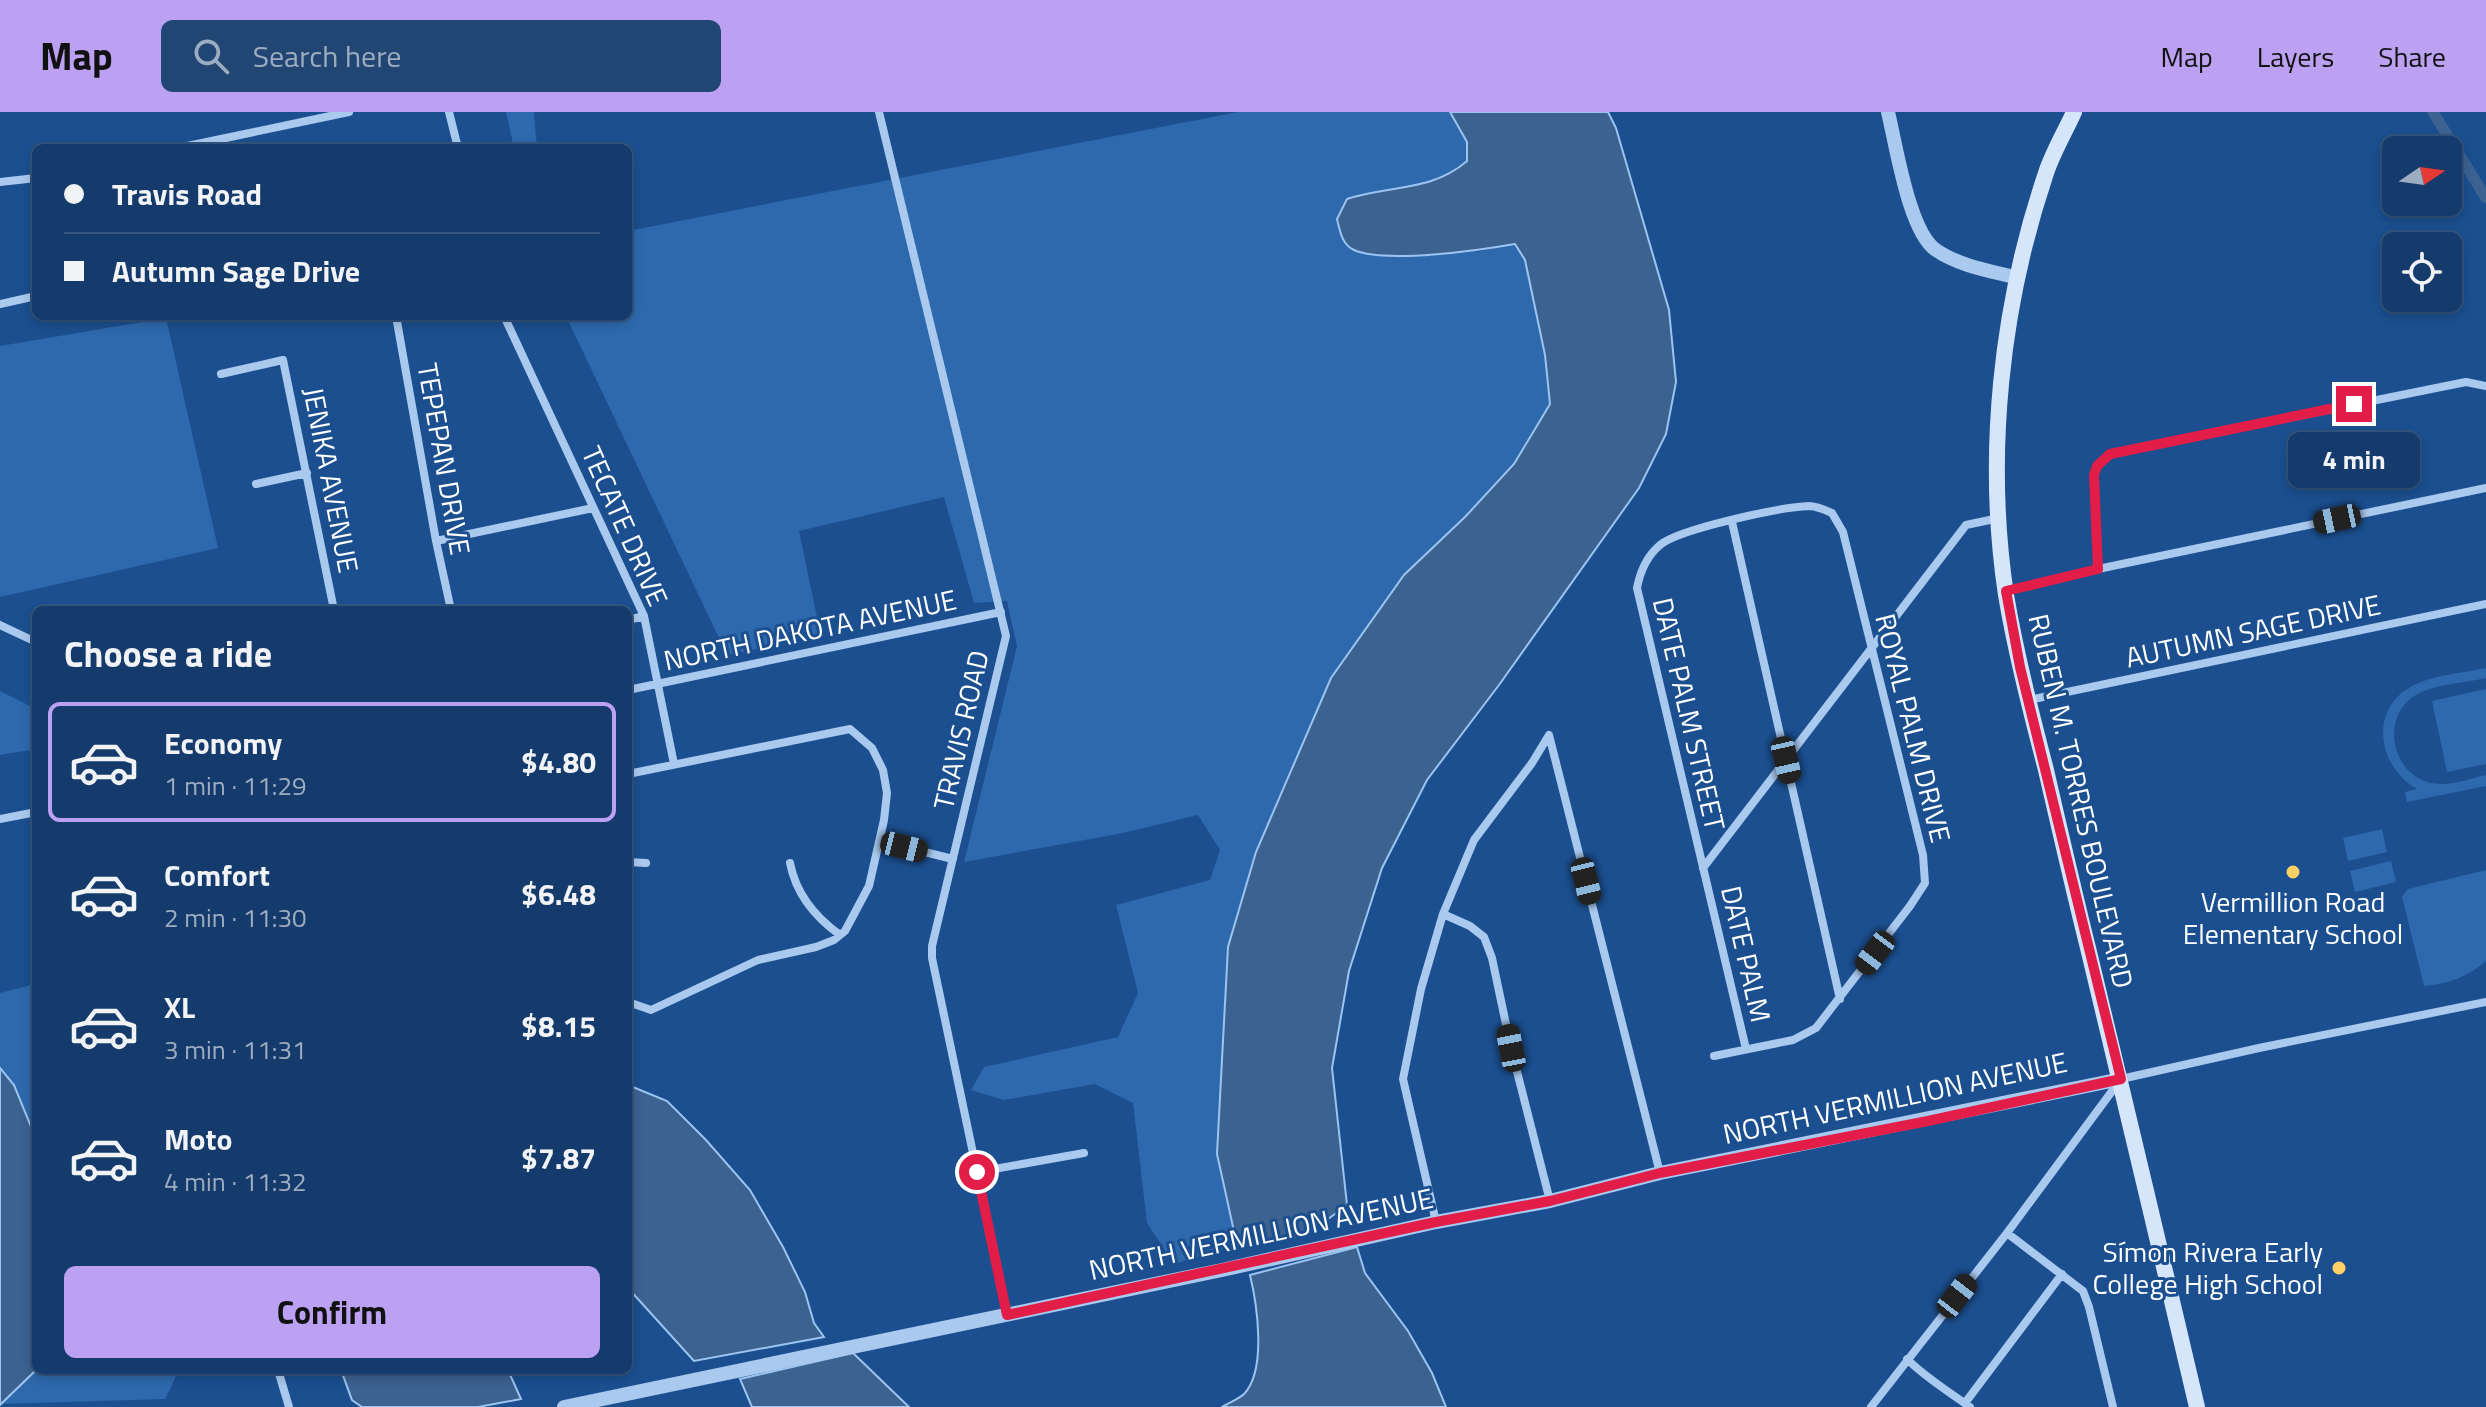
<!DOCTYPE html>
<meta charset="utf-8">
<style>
body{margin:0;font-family:"Titillium Web",sans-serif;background:#214673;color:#f1f3f6;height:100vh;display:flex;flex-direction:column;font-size:30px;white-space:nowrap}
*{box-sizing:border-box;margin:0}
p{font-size:26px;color:#9dadc1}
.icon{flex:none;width:44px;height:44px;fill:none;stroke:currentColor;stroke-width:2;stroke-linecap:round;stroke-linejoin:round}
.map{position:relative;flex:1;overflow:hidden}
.panel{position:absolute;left:32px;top:494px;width:600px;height:768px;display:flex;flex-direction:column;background:#143b6b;border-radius:12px;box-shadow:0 4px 12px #0003,0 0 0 2px #33557e}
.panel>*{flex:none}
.banner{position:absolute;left:32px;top:32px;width:600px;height:176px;border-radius:12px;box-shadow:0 4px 12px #0003,0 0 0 2px #33557e;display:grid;align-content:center;height:176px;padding:0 32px;background:#143b6b}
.needle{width:52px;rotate:77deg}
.tools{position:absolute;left:2382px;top:24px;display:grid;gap:16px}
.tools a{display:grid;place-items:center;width:80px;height:80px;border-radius:12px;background:#143b6b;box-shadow:0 4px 12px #0003,0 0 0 2px #33557e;font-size:40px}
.end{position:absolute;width:36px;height:36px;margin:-18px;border:10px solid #e11d48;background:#fff;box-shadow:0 0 0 4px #fff}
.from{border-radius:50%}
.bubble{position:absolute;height:56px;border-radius:12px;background:#143b6b;box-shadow:0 4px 12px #0003,0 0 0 2px #33557e;font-size:26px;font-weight:700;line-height:56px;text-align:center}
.car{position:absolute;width:24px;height:48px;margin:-24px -12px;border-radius:10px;box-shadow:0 0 6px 2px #0007;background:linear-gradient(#222 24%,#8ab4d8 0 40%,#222 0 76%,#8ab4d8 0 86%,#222 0)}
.banner b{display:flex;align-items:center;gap:28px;height:76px;font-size:30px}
.banner b+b{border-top:2px solid #33557e}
.banner i{width:20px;height:20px;background:#f1f3f6}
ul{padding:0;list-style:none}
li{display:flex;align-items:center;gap:24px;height:120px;margin:0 16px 12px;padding:0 16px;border:4px solid transparent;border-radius:12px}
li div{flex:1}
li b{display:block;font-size:30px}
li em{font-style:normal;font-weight:700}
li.current{border-color:#bca0f2}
li>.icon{width:72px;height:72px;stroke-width:1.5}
h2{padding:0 32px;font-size:36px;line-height:96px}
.cta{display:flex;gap:16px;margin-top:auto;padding:16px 32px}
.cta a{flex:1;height:92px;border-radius:12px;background:#bca0f2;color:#111;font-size:32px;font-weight:700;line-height:92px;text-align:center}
header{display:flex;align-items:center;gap:48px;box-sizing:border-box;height:112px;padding:0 40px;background:#bca0f2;color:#111}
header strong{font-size:38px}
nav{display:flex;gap:44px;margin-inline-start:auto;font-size:28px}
.search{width:560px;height:72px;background:#214673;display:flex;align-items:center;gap:20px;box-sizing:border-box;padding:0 28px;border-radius:12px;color:#9dadc1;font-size:30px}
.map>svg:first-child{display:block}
.green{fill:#2e69ad}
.water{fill:#3c6290;stroke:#9cc4f0;stroke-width:2}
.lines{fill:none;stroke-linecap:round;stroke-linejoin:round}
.canal{stroke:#3c6290;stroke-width:11}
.minor{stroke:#a9c9ee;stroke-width:8}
.tertiary{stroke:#a9c9ee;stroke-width:14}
.secondary{stroke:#d6e6fa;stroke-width:16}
.route{stroke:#e11d48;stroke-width:10}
.poi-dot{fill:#ffd166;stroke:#1b4f8f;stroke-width:3}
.labels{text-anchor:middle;stroke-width:6;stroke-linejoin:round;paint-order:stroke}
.street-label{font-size:28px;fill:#fff;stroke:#1b4f8f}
.poi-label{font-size:28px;fill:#fff;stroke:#1b4f8f}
</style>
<header>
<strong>Map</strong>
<div class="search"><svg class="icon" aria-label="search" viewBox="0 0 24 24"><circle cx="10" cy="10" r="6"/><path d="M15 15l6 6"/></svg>Search here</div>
<nav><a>Map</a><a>Layers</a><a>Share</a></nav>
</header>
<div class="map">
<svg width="2486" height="1295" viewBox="0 0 2486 1295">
<rect width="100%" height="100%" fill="#1b4f8f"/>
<path class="green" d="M 506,0 L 534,0 L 536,28 L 541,36 L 514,36 Z
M 1238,0 L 1450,0 L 1468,30 L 1467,48 L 1436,69 L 1414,74 L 1476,140 L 1515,132 L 1525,148 L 1545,243 L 1550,292 L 1514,352 L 1465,405 L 1404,463 L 1331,566 L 1256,740 L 1228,835 L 1217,1042 L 1237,1133 L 1174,1152 L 1147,1111 L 1133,991 L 1095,972 L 1004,988 L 971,978 L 984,955 L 1118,925 L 1138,881 L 1116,793 L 1210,768 L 1220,738 L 1198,703 L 1123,721 L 964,750 L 1017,534 L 1007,489 L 974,491 L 944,385 L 799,419 L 821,524 L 727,543 L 566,204 L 628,204 L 628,119 Z
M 166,206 L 218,436 L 0,485 L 0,234 Z
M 2486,556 L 2486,566 C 2465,571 2433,572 2414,584 C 2380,607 2392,662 2431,671 C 2448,675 2469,667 2486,663 L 2486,674 L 2407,690 L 2405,680 L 2417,677 C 2378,655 2368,598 2412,574 C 2433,563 2463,561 2486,556 Z
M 2486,577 L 2486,652 L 2447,660 L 2432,589 Z
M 0,579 L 36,597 L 36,637 L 0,643 Z
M 2382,717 L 2387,740 L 2348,749 L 2343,726 Z
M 2391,749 L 2396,770 L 2355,780 L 2350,759 Z
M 2486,758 L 2486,849 C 2468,865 2448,872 2424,874 L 2402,785 L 2408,777 Z
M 36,872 L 36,1064 L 32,1017 L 14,973 L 0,956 L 0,881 Z
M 36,1258 L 179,1258 L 165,1287 L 1,1292 Z"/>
<path class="water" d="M 1450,0 L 1608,0 L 1616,16 L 1669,198 L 1676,270 L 1666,322 L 1639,376 L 1499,573 L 1427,668 L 1382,756 L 1349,859 L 1332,956 L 1347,1093 L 1309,1121 L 1262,1132 L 1237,1133 L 1217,1042 L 1228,835 L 1256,740 L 1331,566 L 1404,463 L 1465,405 L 1514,352 L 1550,292 L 1545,243 L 1525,148 L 1515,132 C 1481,138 1386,152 1354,138 C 1342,133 1340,119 1337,107 L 1347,87 C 1390,73 1431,80 1467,49 L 1467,30 Z
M 0,956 L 14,973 L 32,1017 L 36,1064 L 36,1258 L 0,1293 Z
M 628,973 L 667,989 L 706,1028 L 750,1078 L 783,1135 L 805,1180 L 814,1211 L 824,1225 L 694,1249 L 628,1176 Z
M 1357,1135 L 1365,1161 L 1408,1219 L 1432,1261 L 1446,1295 L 1222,1295 C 1228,1291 1239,1287 1244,1282 C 1267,1258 1257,1192 1250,1163 Z
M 853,1241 L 909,1295 L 752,1295 L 740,1267 Z
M 341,1258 L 508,1258 L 521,1287 L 478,1295 L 362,1295 L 352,1288 Z"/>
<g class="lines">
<path class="canal" d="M 2433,0 L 2486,86"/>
<path class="minor" d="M 449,0 L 458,36
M 879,0 L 1006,524 L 932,834 L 932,846 L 1007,1203
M 178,36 L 349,0
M 0,70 L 36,66
M 0,192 L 36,184
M 396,204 L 436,429 L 451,498
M 504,204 L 644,504 L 674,652
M 221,262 L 283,248 L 334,498
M 256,372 L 307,361
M 1732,410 L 1840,887
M 436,429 L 593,396
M 2098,457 L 2094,363 L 2097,354 L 2110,342 L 2446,274 L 2466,270 L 2486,274
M 2006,479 L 2098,457 L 2486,376
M 628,508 L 644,504
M 0,513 L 36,530
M 628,578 L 1001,500
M 2029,588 L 2486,492
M 628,662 L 850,617 L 872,636 L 883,658 L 887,681 L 884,708 L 869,774 L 845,819 L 834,828 L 816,835 L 758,848 L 651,898 L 628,890
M 0,707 L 36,700
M 880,729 L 953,747
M 628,750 L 646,751
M 790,751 C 796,782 815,805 840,823
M 1703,756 L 1966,413 L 1999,406
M 1443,802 L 1470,814 L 1484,825 L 1492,846 L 1511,936 L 1550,1089
M 1714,944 L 1793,928 L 1816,916 L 1910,794 L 1925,771 L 1923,743 L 1843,420 L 1832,401 C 1825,398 1817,394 1809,394 C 1781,395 1679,417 1660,433 C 1647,444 1640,460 1637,476 L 1746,937
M 977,1060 L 1084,1041
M 1436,1110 L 1403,967 L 1421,877 L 1443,802 L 1474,728 L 1532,651 L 1549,623 L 1660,1061
M 2007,1121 L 2083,1179 L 2089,1195 L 2113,1295
M 1907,1247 C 1926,1266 1948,1279 1970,1295
M 278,1258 L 289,1295
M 1965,1291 L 2062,1162
M 1871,1295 L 2007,1121 L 2121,967 L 2259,936 L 2486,890"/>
<path class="tertiary" d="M 1888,0 C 1896,33 1909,120 1936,138 C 1959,154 1991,159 2018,166
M 564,1295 L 1222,1158 L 1436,1110 L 1550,1089 L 1660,1061 L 2121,967"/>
<path class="secondary" d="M 2074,0 C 2065,20 2053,40 2046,61 C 2001,194 1985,343 2006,483 C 2016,542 2031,600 2046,658 C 2060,719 2074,780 2089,840 C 2126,992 2161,1143 2197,1295"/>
</g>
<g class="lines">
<path class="route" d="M 977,1060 L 1007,1203 L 1436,1110 L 1550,1089 L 1660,1061 L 1928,1009 L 2121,967 L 2020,555 L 2006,479 L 2098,457 L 2094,363 L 2097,354 L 2110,342 L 2354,292"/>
</g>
<g class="poi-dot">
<circle cx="2293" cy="760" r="8"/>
<circle cx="2339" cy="1156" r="8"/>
</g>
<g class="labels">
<g class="street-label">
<text transform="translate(444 347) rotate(80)" y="10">TEPEPAN DRIVE</text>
<text transform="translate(331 368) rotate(79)" y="10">JENIKA AVENUE</text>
<text transform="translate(625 414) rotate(66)" y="10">TECATE DRIVE</text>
<text transform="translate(810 518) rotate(-12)" y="10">NORTH DAKOTA AVENUE</text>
<text transform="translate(2253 519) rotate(-12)" y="10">AUTUMN SAGE DRIVE</text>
<text transform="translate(1689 602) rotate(77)" y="10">DATE PALM STREET</text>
<text transform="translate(1913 616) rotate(76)" y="10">ROYAL PALM DRIVE</text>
<text transform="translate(961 618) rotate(-77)" y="10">TRAVIS ROAD</text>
<text transform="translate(2081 689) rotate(77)" y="10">RUBEN M. TORRES BOULEVARD</text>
<text transform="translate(1746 842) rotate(77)" y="10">DATE PALM</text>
<text transform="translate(1895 986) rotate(-12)" y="10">NORTH VERMILLION AVENUE</text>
<text transform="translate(1261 1122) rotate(-12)" y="10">NORTH VERMILLION AVENUE</text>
</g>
<g class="poi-label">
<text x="2293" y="800">Vermillion Road<tspan x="2293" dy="32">Elementary School</tspan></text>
<text x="2323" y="1150" text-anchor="end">Símon Rivera Early<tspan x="2323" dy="32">College High School</tspan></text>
</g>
</g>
</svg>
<div class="tools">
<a><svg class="needle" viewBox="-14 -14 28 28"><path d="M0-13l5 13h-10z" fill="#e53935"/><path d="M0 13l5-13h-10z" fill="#9dadc1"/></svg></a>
<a><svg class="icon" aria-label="locate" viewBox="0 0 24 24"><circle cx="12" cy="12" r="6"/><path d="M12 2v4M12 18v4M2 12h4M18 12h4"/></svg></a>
</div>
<i class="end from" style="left:977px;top:1060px"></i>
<i class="end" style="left:2354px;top:292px"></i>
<div class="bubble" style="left:2288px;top:320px;width:132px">4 min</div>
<i class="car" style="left:2337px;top:407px;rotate:258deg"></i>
<i class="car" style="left:1786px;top:648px;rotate:167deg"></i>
<i class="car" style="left:904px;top:735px;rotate:104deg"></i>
<i class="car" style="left:1586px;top:769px;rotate:166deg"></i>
<i class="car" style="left:1875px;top:841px;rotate:217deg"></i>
<i class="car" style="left:1511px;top:936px;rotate:349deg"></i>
<i class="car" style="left:1957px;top:1184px;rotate:38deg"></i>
<div class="banner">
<b><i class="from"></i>Travis Road</b>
<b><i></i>Autumn Sage Drive</b>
</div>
<section class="panel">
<h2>Choose a ride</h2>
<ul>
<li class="current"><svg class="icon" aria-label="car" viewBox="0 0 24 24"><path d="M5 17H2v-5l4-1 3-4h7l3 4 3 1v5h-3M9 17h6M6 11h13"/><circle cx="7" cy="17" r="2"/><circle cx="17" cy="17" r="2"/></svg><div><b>Economy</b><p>1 min · 11:29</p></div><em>$4.80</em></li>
<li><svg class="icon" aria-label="car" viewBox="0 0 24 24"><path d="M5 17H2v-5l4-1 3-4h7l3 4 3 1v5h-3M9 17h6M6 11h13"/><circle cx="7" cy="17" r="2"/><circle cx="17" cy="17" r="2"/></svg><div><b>Comfort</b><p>2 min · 11:30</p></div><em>$6.48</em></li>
<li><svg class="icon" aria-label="car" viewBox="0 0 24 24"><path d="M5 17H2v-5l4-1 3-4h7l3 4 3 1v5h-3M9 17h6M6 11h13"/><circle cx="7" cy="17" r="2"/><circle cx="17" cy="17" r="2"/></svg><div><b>XL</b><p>3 min · 11:31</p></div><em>$8.15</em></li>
<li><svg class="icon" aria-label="car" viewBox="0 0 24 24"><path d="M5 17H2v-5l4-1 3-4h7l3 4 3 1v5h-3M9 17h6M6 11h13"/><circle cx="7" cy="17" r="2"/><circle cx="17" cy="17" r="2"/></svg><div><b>Moto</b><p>4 min · 11:32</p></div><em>$7.87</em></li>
</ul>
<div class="cta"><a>Confirm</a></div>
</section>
</div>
